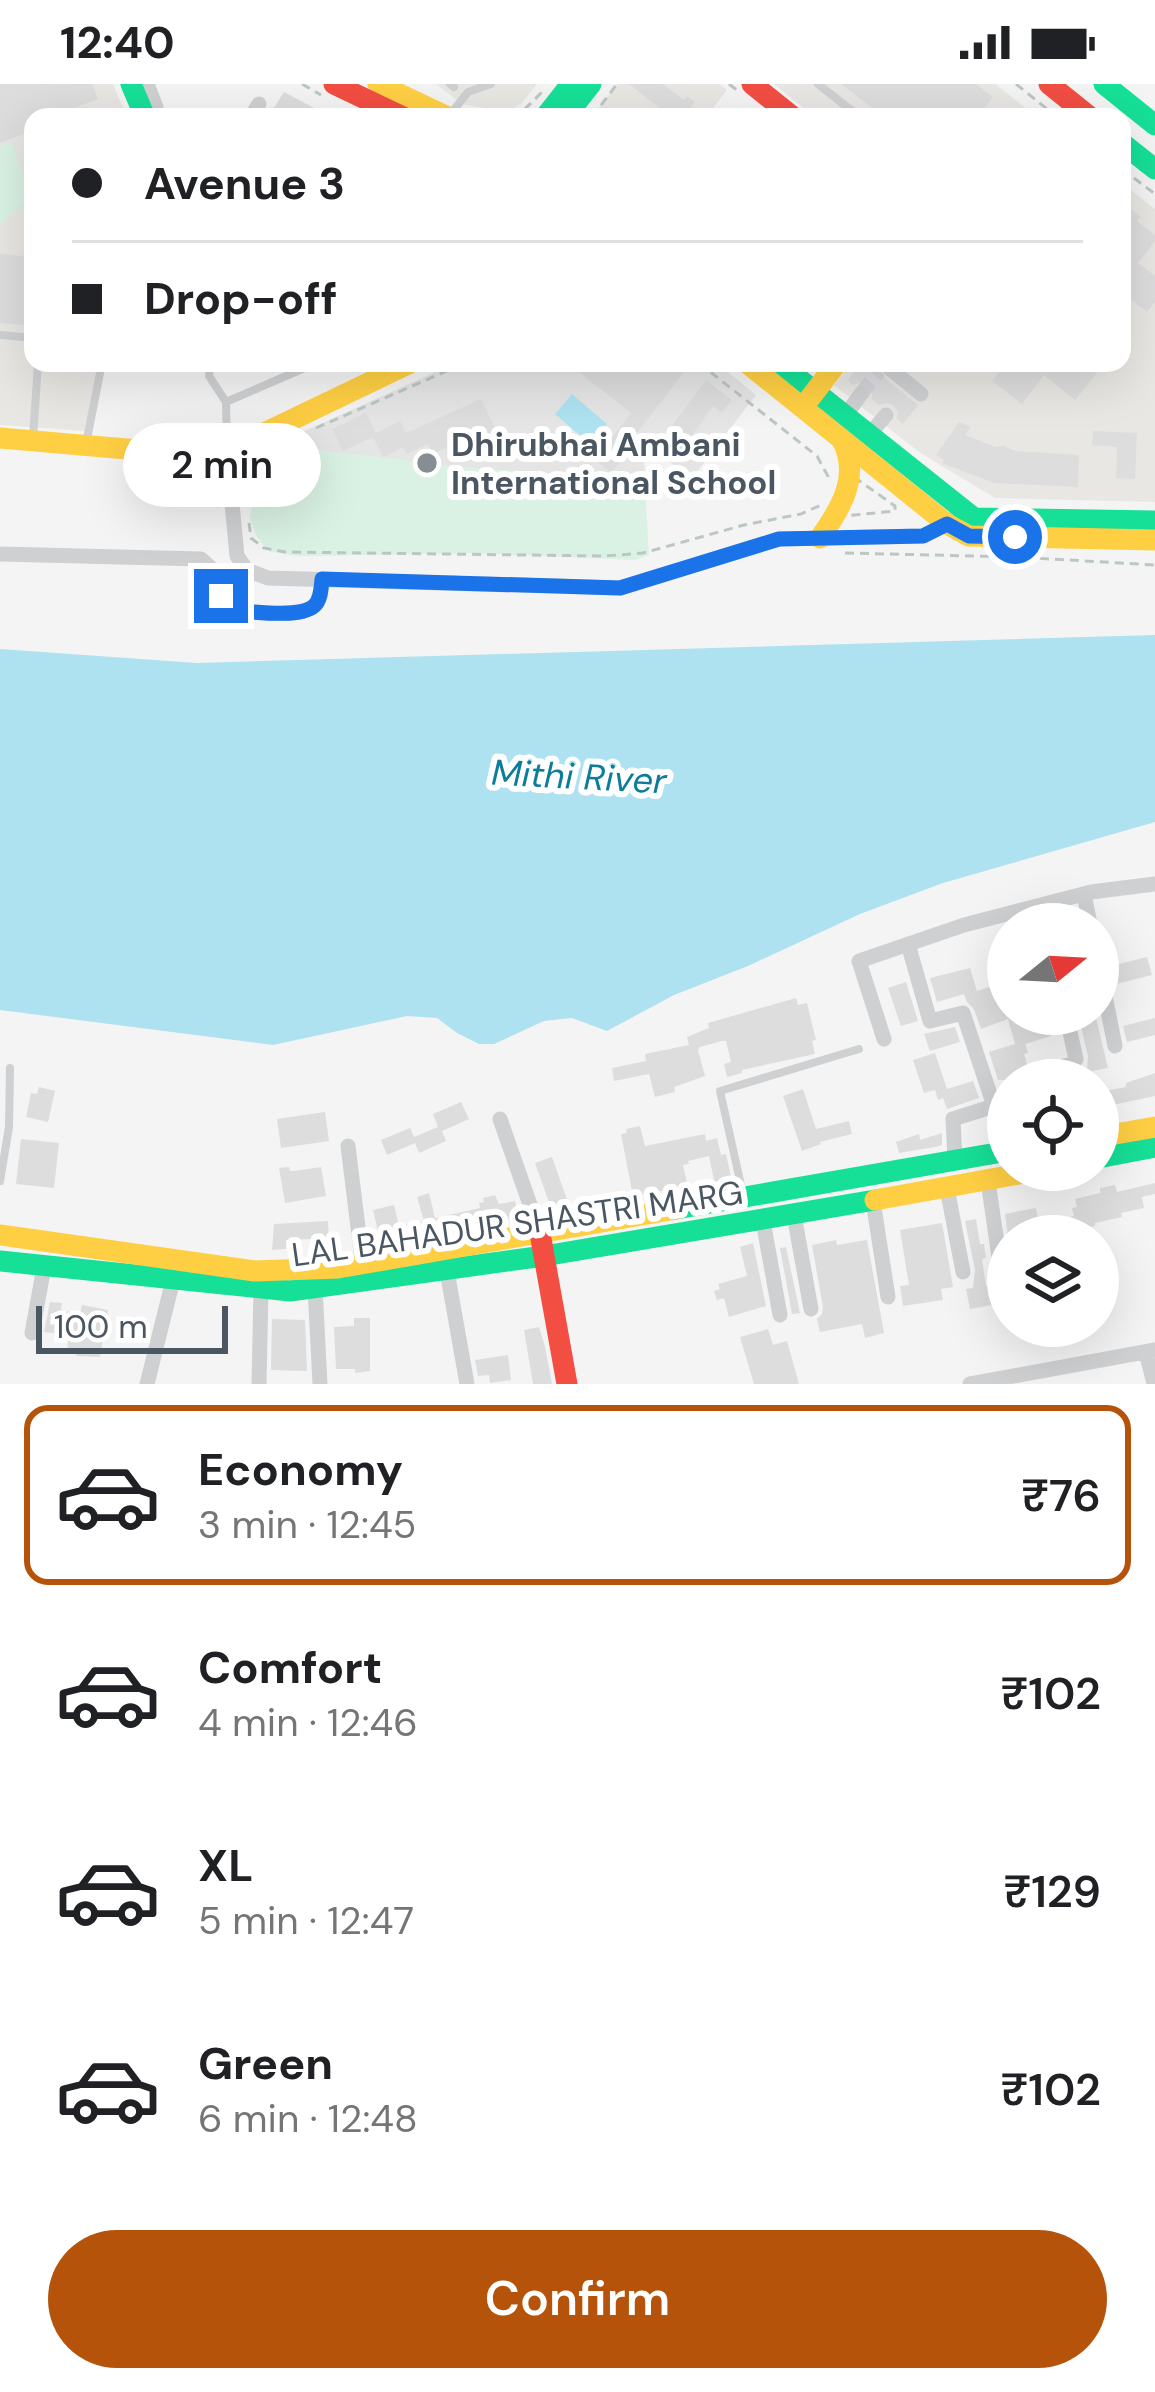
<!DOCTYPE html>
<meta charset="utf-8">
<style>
body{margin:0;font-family:"DM Sans",sans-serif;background:#f6f6f6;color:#202124;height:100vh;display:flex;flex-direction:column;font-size:45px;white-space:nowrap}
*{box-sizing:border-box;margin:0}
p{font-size:39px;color:#757577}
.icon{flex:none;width:66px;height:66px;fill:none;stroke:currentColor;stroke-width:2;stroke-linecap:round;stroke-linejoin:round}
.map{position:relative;height:1300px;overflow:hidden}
.details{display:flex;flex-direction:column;background:#fff;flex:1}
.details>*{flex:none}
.banner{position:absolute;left:24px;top:24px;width:1107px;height:264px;border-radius:24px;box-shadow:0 12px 48px #0002;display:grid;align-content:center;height:264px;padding:0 48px;background:#fff}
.needle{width:78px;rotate:72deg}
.buttons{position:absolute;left:987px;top:819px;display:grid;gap:24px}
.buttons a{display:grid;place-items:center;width:132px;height:132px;border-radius:50%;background:#fff;box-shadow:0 12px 48px #0002;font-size:60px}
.scale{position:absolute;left:36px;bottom:30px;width:192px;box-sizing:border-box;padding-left:12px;border:6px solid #4a5661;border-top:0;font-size:33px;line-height:42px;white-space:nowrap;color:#4a5661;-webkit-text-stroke:9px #fff;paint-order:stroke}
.end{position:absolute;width:54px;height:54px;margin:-27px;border:15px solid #1a73e8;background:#fff;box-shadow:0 0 0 6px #fff}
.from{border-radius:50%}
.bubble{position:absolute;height:84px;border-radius:42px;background:#fff;box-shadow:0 12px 48px #0002;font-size:39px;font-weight:600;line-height:84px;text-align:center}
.banner b{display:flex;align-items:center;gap:42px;height:114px;font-size:45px}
.banner b+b{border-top:3px solid #e0e0e0}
.banner i{width:30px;height:30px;background:#202124}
ul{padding:21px 0 0;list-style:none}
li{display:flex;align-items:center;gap:36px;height:180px;margin:0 24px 18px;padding:0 24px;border:6px solid transparent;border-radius:24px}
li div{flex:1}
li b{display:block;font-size:45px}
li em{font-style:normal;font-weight:600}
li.active{border-color:#b45309}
li>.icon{width:108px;height:108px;stroke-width:1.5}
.button{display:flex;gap:24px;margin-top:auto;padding:24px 48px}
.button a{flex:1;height:138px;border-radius:72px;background:#b45309;color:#fff;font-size:48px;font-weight:600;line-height:138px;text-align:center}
.status{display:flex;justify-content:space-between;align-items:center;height:84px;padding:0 60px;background:#fff;direction:ltr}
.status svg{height:33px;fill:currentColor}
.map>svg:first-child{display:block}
.commercial{fill:#e8e7e3}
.education{fill:#e6e5e6}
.green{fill:#d9f2e3}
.water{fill:#aee2f0}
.building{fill:#ddddde}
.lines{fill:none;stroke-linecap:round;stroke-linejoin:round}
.street-tunnel{stroke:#d2d4d7;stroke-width:15;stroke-dasharray:15 8;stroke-linecap:butt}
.path{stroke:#bcc7c4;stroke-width:3;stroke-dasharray:9 6;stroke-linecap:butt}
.lane{stroke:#ced0d2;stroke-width:8}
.street{stroke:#ced0d2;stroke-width:15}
.fast{stroke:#16e098;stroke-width:21}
.slow{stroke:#ffcf43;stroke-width:21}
.jam{stroke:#f24e42;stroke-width:21}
.route{stroke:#1a73e8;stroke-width:15}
.poi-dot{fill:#868d94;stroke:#fff;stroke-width:4.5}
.labels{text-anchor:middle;stroke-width:12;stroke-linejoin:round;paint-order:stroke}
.poi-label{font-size:33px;font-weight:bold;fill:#4a5661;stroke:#fff;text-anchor:start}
.street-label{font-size:33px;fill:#4a5661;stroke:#fff}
.water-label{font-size:36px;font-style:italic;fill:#0c7c9b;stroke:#fff}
</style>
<div class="status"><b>12:40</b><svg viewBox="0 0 49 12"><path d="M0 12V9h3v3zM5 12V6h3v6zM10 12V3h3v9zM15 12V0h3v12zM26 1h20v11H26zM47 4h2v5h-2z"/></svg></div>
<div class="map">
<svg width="1155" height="1300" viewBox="0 0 1155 1300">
<rect width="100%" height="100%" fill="#f4f4f4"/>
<path class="commercial" d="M 0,0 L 113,0 L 127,33 L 33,33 L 33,279 L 98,279 L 86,347 L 0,341 Z
M 436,0 L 537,0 L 522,19 L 506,28 L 462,20 Z
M 618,0 L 719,0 L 727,6 L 706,33 L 591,33 Z
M 774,0 L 995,0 L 1037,33 L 815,33 Z
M 1122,99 L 1155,125 L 1155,418 L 995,414 L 919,368 L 834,301 L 852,279 L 1122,279 Z"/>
<path class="education" d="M 455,279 L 717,279 L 756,311 L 693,393 L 644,362 L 645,402 L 587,403 L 589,473 L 473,469 L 298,472 L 269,467 L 257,453 L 250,433 L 263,375 L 276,361 L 307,346 Z"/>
<path class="green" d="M 12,58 L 31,114 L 0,141 L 0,62 Z
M 276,361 L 482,385 L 586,391 L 587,403 L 645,402 L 649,471 L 635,476 L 473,469 L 298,472 L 269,467 L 257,453 L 250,433 L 263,375 Z"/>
<path class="water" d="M 572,310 L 607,340 L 590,360 L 555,330 Z
M 1155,551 L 1155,738 L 943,799 L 860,830 L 748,882 L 674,911 L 607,947 L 572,934 L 544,937 L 494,960 L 479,960 L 457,949 L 437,934 L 407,932 L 273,961 L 0,926 L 0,565 L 197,579 Z"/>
<path class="building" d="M 0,0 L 92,0 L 98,15 L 58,30 L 59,33 L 33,33 L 33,46 L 0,59 Z
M 629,0 L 663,0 L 684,16 L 687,12 L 695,18 L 683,33 L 671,33 Z
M 841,0 L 976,0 L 993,13 L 978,33 L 884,33 Z
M 284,8 L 331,33 L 268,33 Z
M 1131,125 L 1141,133 L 1137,137 L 1155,151 L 1155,157 L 1138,179 L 1155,192 L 1155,218 L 1147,228 L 1122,208 L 1122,136 Z
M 0,170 L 33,173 L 33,242 L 0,239 Z
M 567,279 L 682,279 L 687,284 L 633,354 L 637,357 L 611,389 L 595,376 L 631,329 Z
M 861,279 L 866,279 L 918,321 L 903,340 L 897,335 L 898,328 L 893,321 L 887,319 L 879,321 L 872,315 L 872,306 L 869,301 L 861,298 L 853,301 L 847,296 Z
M 1006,279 L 1084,279 L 1097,289 L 1075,316 L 1044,291 L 1022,320 L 992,297 Z
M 706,296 L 732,316 L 722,329 L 713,322 L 690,354 L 701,363 L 692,375 L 663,354 Z
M 481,315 L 498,350 L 449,371 L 446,364 L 433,370 L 428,360 L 407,370 L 403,363 L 383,373 L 373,353 L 343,367 L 332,345 L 366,329 L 376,349 L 400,337 L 406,349 Z
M 959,338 L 971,343 L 965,351 L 995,363 L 1004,362 L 1015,367 L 1079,371 L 1078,403 L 994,399 L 942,379 L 944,376 L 936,371 Z
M 1093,347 L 1137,349 L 1135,395 L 1116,394 L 1117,363 L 1092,361 Z
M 1008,863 L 1008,930 L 1041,930 L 1051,952 L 1025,960 L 1028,969 L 1024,970 L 1031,993 L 1021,996 L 998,996 L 989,968 L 1015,960 L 1008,935 L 981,945 L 974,925 L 967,918 L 964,910 L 937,918 L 930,894 L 970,884 L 977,907 L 1005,898 L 996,867 Z
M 1147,873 L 1152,891 L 1116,900 L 1111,882 Z
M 906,898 L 918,937 L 901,942 L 888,904 Z
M 796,914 L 798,921 L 807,919 L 816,956 L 812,957 L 815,970 L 742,986 L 742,989 L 727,993 L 724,980 L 731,978 L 726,957 L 722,957 L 700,963 L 698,966 L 705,992 L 674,1003 L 675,1008 L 655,1013 L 649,990 L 614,997 L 612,984 L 646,977 L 645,970 L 689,961 L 687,953 L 709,944 L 708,939 Z
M 1078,930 L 1095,930 L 1108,984 L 1087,988 L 1088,972 Z
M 1155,934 L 1155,951 L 1127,958 L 1123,942 Z
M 955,943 L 960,958 L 930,967 L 924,950 Z
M 935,969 L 947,1005 L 973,997 L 979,1014 L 947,1025 L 943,1014 L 938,1016 L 935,1006 L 924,1009 L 913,976 Z
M 1155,989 L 1155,1012 L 1108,1022 L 1105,1007 L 1126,1003 L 1126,999 Z
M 39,1003 L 55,1007 L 48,1038 L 26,1033 L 31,1009 L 37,1010 Z
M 803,1005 L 816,1045 L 849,1037 L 852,1050 L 820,1058 L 821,1060 L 802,1067 L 783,1012 Z
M 461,1018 L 469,1035 L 442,1047 L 446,1057 L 419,1069 L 415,1059 L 387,1071 L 381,1056 L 410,1044 L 414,1053 L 438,1043 L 433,1030 Z
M 325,1028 L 329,1057 L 281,1064 L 277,1035 Z
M 640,1042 L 645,1062 L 705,1050 L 706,1057 L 717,1054 L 721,1071 L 726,1070 L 732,1097 L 715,1101 L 709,1072 L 688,1077 L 689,1080 L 683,1081 L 688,1103 L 633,1112 L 621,1050 L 627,1049 L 626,1045 Z
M 942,1049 L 942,1061 L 935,1063 L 899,1069 L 896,1058 L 919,1050 L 920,1056 Z
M 21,1055 L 59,1059 L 54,1104 L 16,1100 Z
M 552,1073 L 569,1121 L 552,1127 L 535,1079 Z
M 289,1083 L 290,1087 L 294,1087 L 321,1083 L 326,1112 L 285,1119 L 279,1084 Z
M 1155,1099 L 1155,1110 L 1142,1113 L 1144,1124 L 1121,1129 L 1122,1133 L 1095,1139 L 1095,1142 L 1073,1147 L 1070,1133 L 1074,1132 L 1072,1124 L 1077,1123 L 1075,1115 L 1100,1109 L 1100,1104 L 1115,1101 L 1117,1108 Z
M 429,1109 L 435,1134 L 480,1124 L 479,1119 L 484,1118 L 483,1114 L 495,1111 L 499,1120 L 515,1117 L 519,1134 L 463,1145 L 462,1142 L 381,1160 L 373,1126 L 394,1121 L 399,1142 L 424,1137 L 417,1113 Z
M 1036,1124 L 1041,1150 L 1008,1152 L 1005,1130 Z
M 976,1135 L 980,1160 L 984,1160 L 986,1174 L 982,1175 L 986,1202 L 1006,1198 L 1008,1218 L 970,1225 L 966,1205 L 973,1204 L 975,1186 L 965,1137 Z
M 328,1137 L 329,1164 L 312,1164 L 312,1155 L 286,1156 L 286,1165 L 272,1166 L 274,1140 Z
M 942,1139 L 953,1203 L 941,1205 L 943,1216 L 903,1222 L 900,1202 L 909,1201 L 900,1146 Z
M 836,1156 L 837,1161 L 867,1156 L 884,1249 L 865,1254 L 862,1240 L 820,1248 L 817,1235 L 822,1230 L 823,1223 L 812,1161 Z
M 753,1159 L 766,1222 L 729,1233 L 724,1214 L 717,1216 L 714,1207 L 720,1205 L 718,1200 L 747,1192 L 740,1163 Z
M 786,1163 L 800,1229 L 792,1230 L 780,1164 Z
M 50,1218 L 62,1219 L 61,1226 L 80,1230 L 82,1221 L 108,1226 L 100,1273 L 76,1272 L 77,1269 L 67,1267 L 69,1251 L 44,1248 Z
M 354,1234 L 370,1234 L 370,1287 L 355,1289 L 355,1285 L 336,1285 L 334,1243 L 354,1242 Z
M 272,1235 L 305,1236 L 307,1287 L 271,1286 Z
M 539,1243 L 545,1262 L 552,1300 L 533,1300 L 524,1246 Z
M 768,1245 L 773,1261 L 787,1257 L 799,1300 L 754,1300 L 740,1253 Z
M 508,1271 L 511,1296 L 490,1299 L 489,1291 L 478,1292 L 475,1276 Z"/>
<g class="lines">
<path class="street-tunnel" d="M 861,310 L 879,287"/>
<path class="path" d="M 302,0 L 321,11
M 729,0 L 738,7
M 1016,0 L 1057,33
M 512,33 L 520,30 L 542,8
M 592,33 L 617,0
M 1122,85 L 1155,110
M 699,279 L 817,372 L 830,396
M 316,344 L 465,279
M 200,390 L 213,406 L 218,423
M 854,393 L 895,422 L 895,427 L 844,432 Z
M 247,423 L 256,387 L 269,366
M 249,439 L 251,454 L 264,464 L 285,468 L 605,472 L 643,469 L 744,441 L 801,430 L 821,421
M 845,469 L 1016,473 L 1155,481"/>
<path class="lane" d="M 450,0 L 454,3
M 818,0 L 860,33
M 449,32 L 468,8 L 491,0
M 0,251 L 33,254
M 211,279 L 209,292 L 226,318
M 33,354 L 38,279
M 86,360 L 102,279
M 227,363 L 226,318 L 316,279
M 0,1097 L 9,1043 L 10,984
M 743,1110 L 720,1007 L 859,965"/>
<path class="street" d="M 143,28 L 156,23 L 147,0
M 251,33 L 259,20
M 883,279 L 921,310
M 845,332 L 861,310
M 869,351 L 886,331
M 227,367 L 237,472 L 247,486 L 268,494 L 620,504 L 779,455 L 923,452 L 947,440 L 953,434
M 0,470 L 201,475 L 211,484 L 228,526 C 248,527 299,535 314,522 C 321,516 321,505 322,495
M 1084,810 L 1090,840
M 1044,820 L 1048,840
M 908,860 L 930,937 L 963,929 L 994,1022 L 953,1035 L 955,1076
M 1098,877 L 1115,962
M 884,955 L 859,877 L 964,841 L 1091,808 L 1155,800
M 1043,988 L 1072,980 L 1076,975 L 1066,930
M 500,1035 L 540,1149
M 348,1062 L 363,1184
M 988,1097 L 1000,1180
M 947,1104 L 963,1188
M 873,1117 L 888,1213
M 794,1131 L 811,1225
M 763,1137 L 780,1231
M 447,1187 L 467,1300
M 315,1204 L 320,1300
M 32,1249 L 44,1183
M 1146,1268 L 1154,1300
M 147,1300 L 173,1196
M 259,1300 L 261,1205
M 970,1300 L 1155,1266"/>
<path class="fast" d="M 131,0 L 145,33
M 1104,0 L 1155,41
M 545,33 L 571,0
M 565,33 L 591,0
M 1122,59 L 1155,85
M 779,279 L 974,434 L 1155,437
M 1098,1074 L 1155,1063
M 676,1125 L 1008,1067
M 0,1177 L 290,1207 L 544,1172 L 875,1116"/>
<path class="slow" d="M 378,0 L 448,33
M 747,279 L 947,440 L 969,452 L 1155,456
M 807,318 L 837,279
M 0,354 L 207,372 L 227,367 L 410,279
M 820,454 C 841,424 861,392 842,356
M 1098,1053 L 1155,1043
M 875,1116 L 1041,1086
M 0,1151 L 255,1187 L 338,1184 L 676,1125"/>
<path class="jam" d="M 334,0 L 403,33
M 752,0 L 793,33
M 1049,0 L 1090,33
M 541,1155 L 567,1300"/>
</g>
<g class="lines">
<path class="route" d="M 221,512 L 228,526 C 248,527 299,535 314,522 C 321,516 321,505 322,495 L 620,504 L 779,455 L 923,452 L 947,440 L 969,452 L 1015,453"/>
</g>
<circle class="poi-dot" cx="427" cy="379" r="12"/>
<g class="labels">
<g class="poi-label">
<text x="451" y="372">Dhirubhai Ambani<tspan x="451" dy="38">International School</tspan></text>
</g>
<g class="street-label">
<text transform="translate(517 1139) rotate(-8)" y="12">LAL BAHADUR SHASTRI MARG</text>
</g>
<g class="water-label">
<text transform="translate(579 692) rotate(3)" y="13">Mithi River</text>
</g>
</g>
</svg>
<div class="buttons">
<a><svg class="needle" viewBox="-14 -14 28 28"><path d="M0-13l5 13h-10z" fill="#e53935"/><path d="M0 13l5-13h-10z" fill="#757577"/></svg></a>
<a><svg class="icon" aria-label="locate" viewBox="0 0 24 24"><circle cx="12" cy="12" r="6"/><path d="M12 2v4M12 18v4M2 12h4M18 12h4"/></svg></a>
<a><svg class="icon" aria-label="layers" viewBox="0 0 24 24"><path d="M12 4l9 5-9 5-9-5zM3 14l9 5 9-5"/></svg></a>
</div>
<div class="scale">100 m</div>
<i class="end from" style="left:1015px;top:453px"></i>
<i class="end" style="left:221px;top:512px"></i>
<div class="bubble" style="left:123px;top:339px;width:198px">2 min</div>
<div class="banner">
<b><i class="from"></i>Avenue 3</b>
<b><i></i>Drop-off</b>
</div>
</div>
<section class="details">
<ul>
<li class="active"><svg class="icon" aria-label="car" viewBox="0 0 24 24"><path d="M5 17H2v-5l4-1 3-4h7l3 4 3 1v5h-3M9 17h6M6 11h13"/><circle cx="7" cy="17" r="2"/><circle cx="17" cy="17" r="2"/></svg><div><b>Economy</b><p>3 min · 12:45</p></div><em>₹76</em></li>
<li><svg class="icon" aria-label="car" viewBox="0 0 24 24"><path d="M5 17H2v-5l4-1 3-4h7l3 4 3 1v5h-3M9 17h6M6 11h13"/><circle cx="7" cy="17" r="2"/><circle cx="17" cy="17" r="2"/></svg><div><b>Comfort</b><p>4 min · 12:46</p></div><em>₹102</em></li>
<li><svg class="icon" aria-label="car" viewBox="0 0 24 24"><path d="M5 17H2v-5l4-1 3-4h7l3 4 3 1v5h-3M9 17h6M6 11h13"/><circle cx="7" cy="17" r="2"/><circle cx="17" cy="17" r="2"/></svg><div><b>XL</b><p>5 min · 12:47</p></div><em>₹129</em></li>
<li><svg class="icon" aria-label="car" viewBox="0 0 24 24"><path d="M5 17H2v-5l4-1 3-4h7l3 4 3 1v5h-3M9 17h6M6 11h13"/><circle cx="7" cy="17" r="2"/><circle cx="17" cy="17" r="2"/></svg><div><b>Green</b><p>6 min · 12:48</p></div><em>₹102</em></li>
</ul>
<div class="button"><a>Confirm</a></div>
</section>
